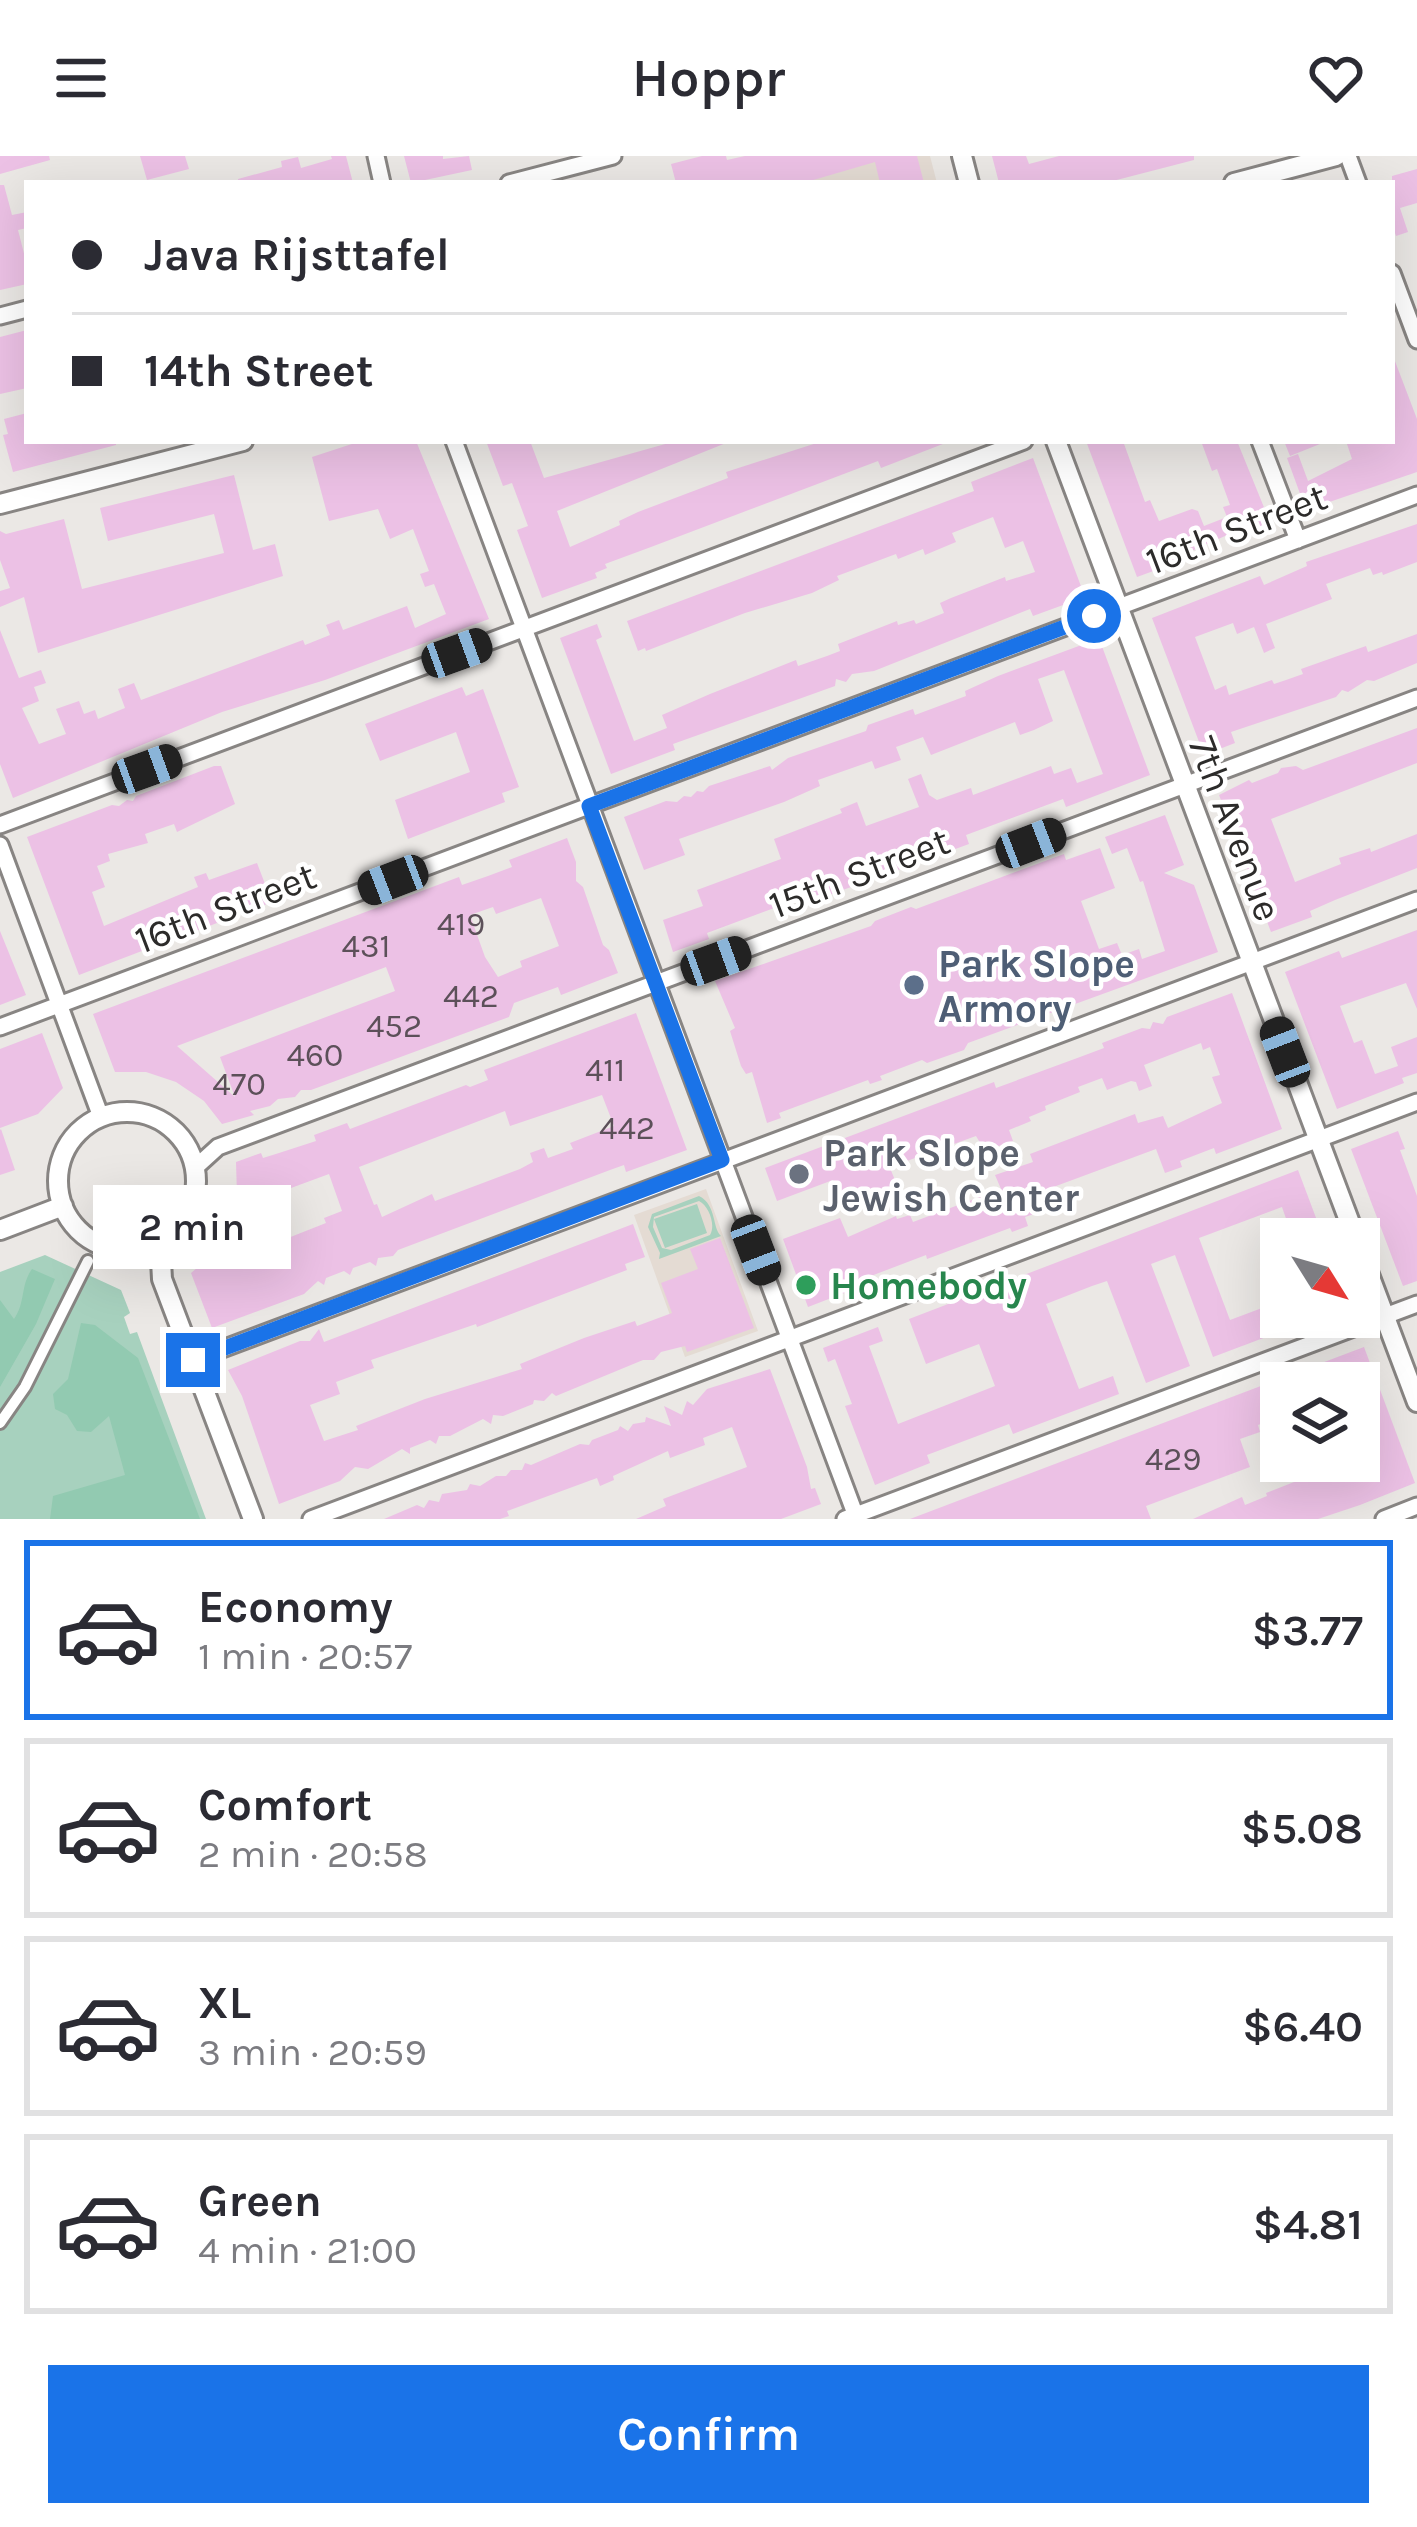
<!DOCTYPE html>
<meta charset="utf-8">
<style>
body{margin:0;font-family:Karla,sans-serif;background:#f7f7f7;color:#2b2b33;height:100vh;display:flex;flex-direction:column;font-size:45px;white-space:nowrap}
*{box-sizing:border-box;margin:0}
p{font-size:39px;color:#7c7c81}
.icon{flex:none;width:66px;height:66px;fill:none;stroke:currentColor;stroke-width:2;stroke-linecap:round;stroke-linejoin:round}
.map{position:relative;height:1363px;overflow:hidden}
.drawer{display:flex;flex-direction:column;background:#fff;flex:1}
.drawer>*{flex:none}
.top-card{position:absolute;left:24px;top:24px;width:1371px;height:264px;border-radius:0px;box-shadow:0 12px 48px #0002;display:grid;align-content:center;height:264px;padding:0 48px;background:#fff}
.needle{width:78px;rotate:127deg}
.buttons{position:absolute;left:1260px;top:1062px;display:grid;gap:24px}
.buttons a{display:grid;place-items:center;width:120px;height:120px;border-radius:0px;background:#fff;box-shadow:0 12px 48px #0002;font-size:60px}
.end{position:absolute;width:54px;height:54px;margin:-27px;border:15px solid #1a73e8;background:#fff;box-shadow:0 0 0 6px #fff}
.from{border-radius:50%}
.bubble{position:absolute;height:84px;border-radius:0px;background:#fff;box-shadow:0 12px 48px #0002;font-size:39px;font-weight:600;line-height:84px;text-align:center}
.car{position:absolute;width:36px;height:72px;margin:-36px -18px;border-radius:15px;box-shadow:0 0 9px 3px #0007;background:linear-gradient(#222 24%,#8ab4d8 0 40%,#222 0 76%,#8ab4d8 0 86%,#222 0)}
.top-card b{display:flex;align-items:center;gap:42px;height:114px;font-size:45px}
.top-card b+b{border-top:3px solid #e1e1e2}
.top-card i{width:30px;height:30px;background:#2b2b33}
ul{padding:21px 0 0;list-style:none}
li{display:flex;align-items:center;gap:36px;height:180px;margin:0 24px 18px;padding:0 24px;border:6px solid #e1e1e2;border-radius:0px}
li div{flex:1}
li b{display:block;font-size:45px}
li em{font-style:normal;font-weight:600}
li.selected{border-color:#1a73e8}
li>.icon{width:108px;height:108px;stroke-width:1.5}
.cta{display:flex;gap:24px;margin-top:auto;padding:24px 48px}
.cta a{flex:1;height:138px;border-radius:0px;background:#1a73e8;color:#fff;font-size:48px;font-weight:600;line-height:138px;text-align:center}
header{display:flex;justify-content:space-between;align-items:center;height:156px;padding:0 48px;background:#fff;font-size:54px;font-weight:600}
.map>svg:first-child{display:block}
.built{fill:#e4dbd3}
.green{fill:#a7d1be;fill-rule:evenodd}
.forest{fill:#92cab1}
.building{fill:#ecc1e5;fill-rule:evenodd}
.lines{fill:none;stroke-linecap:round;stroke-linejoin:round}
.pedestrian-casing{stroke:#888583;stroke-width:16}
.minor-casing{stroke:#888583;stroke-width:21}
.tertiary-casing{stroke:#888583;stroke-width:24}
.pedestrian{stroke:#fff;stroke-width:10}
.minor{stroke:#fff;stroke-width:15}
.tertiary{stroke:#fff;stroke-width:18}
.route{stroke:#1a73e8;stroke-width:15}
.service-dot{fill:#5c6f8a;stroke:#fff;stroke-width:4.5}
.worship-dot{fill:#6b7280;stroke:#fff;stroke-width:4.5}
.leisure-dot{fill:#2e9e5b;stroke:#fff;stroke-width:4.5}
.labels{text-anchor:middle;stroke-width:9;stroke-linejoin:round;paint-order:stroke}
.number-label{font-size:33px;fill:#5c5059}
.street-label{font-size:39px;fill:#2c2b2a;stroke:#fff}
.service-label{font-size:39px;font-weight:bold;fill:#4e5e75;stroke:#fff;text-anchor:start}
.worship-label{font-size:39px;font-weight:bold;fill:#5b616d;stroke:#fff;text-anchor:start}
.leisure-label{font-size:39px;font-weight:bold;fill:#27864d;stroke:#fff;text-anchor:start}
</style>
<header><svg class="icon" aria-label="menu" viewBox="0 0 24 24"><path d="M4 6h16M4 12h16M4 18h16"/></svg>Hoppr<svg class="icon" aria-label="heart" viewBox="0 0 24 24"><path d="M12 20l-8-8c-3-5 5-10 8-4 3-6 11-1 8 4z"/></svg></header>
<div class="map">
<svg width="1417" height="1363" viewBox="0 0 1417 1363">
<rect width="100%" height="100%" fill="#ebe8e5"/>
<path class="built" d="M 745,0 L 930,0 L 937,27 L 752,27 Z
M 706,1033 L 758,1175 L 685,1201 L 634,1059 Z"/>
<path class="green" d="M 699,1040 C 717,1049 712,1072 721,1080 L 659,1103 L 660,1097 L 648,1071 L 652,1058 ZM 699,1045 C 709,1050 716,1069 710,1079 L 671,1094 L 662,1092 L 653,1071 L 654,1061 Z
M 697,1048 L 707,1077 L 665,1092 L 654,1063 Z
M 45,1099 L 121,1134 L 130,1157 L 124,1161 L 130,1178 L 137,1176 L 206,1363 L 0,1363 L 0,1116 Z"/>
<path class="forest" d="M 32,1113 L 55,1123 L 36,1168 L 0,1231 L 0,1144 L 14,1163 C 26,1146 20,1130 32,1113 Z
M 81,1167 L 95,1169 L 138,1202 L 200,1363 L 50,1363 L 53,1340 L 125,1319 L 109,1260 L 91,1276 L 77,1275 L 67,1259 L 55,1253 L 53,1238 L 68,1223 Z"/>
<path class="building" d="M 0,0 L 49,0 L 50,4 L 0,18 Z
M 140,0 L 185,0 L 189,13 L 147,24 Z
M 331,0 L 346,0 L 353,27 L 238,27 L 238,23 L 282,11 L 281,5 L 298,1 L 301,12 L 332,3 Z
M 404,0 L 443,0 L 443,3 L 469,0 L 472,14 L 411,27 Z
M 702,0 L 726,0 L 727,4 L 745,0 L 917,0 L 924,27 L 880,27 L 875,6 L 803,27 L 676,27 L 671,8 Z
M 992,0 L 1026,0 L 1029,8 L 1059,0 L 1194,0 L 1194,4 L 1105,27 L 999,27 Z
M 1417,13 L 1417,47 L 1400,52 L 1408,76 L 1396,80 L 1392,68 L 1392,20 Z
M 0,29 L 4,29 L 12,59 L 27,56 L 27,72 L 18,74 L 27,109 L 27,128 L 0,134 Z
M 27,174 L 27,232 L 0,238 L 0,181 Z
M 1393,200 L 1417,263 L 1417,316 L 1306,354 L 1287,302 L 1298,298 L 1308,325 L 1352,303 L 1346,285 L 1392,285 Z
M 27,257 L 27,285 L 116,285 L 116,289 L 13,316 L 3,279 L 8,278 L 4,263 Z
M 361,285 L 416,285 L 489,463 L 325,524 L 222,556 L 13,642 L 0,608 L 0,474 L 19,522 L 41,514 L 46,527 L 34,531 L 39,545 L 22,552 L 39,588 L 66,578 L 56,553 L 79,545 L 84,558 L 95,554 L 98,563 L 125,552 L 118,533 L 134,527 L 141,544 L 303,484 L 305,489 L 330,479 L 326,469 L 339,464 L 343,474 L 407,450 L 415,472 L 446,458 L 434,428 L 425,431 L 420,418 L 429,415 L 413,373 L 390,383 L 378,353 L 329,365 L 312,301 Z
M 486,285 L 530,285 L 544,322 L 676,285 L 731,285 L 557,355 L 570,391 L 620,369 L 619,365 L 638,356 L 728,322 L 726,316 L 823,285 L 948,286 L 881,312 L 878,305 L 651,391 L 605,408 L 607,412 L 595,417 L 597,422 L 542,442 L 517,374 L 528,370 L 512,327 L 503,330 Z
M 1086,285 L 1123,285 L 1145,346 L 1150,344 L 1159,365 L 1192,353 L 1198,355 L 1204,370 L 1227,361 L 1223,351 L 1230,349 L 1217,313 L 1212,315 L 1201,285 L 1237,285 L 1272,371 L 1242,382 L 1239,375 L 1225,380 L 1187,397 L 1189,402 L 1137,421 Z
M 1284,285 L 1325,285 L 1325,286 L 1290,300 Z
M 1033,302 L 1085,441 L 1033,460 L 1030,453 L 874,515 L 852,518 L 846,526 L 836,523 L 835,530 L 673,588 L 675,594 L 611,618 L 560,482 L 597,468 L 602,481 L 596,484 L 634,585 L 667,572 L 662,559 L 710,538 L 796,504 L 798,510 L 827,500 L 840,495 L 838,488 L 897,465 L 898,469 L 914,464 L 916,468 L 944,457 L 940,447 L 951,442 L 1005,421 L 1006,425 L 1035,416 L 1023,385 L 1005,392 L 993,361 L 952,377 L 956,386 L 925,399 L 923,393 L 898,403 L 896,398 L 837,420 L 839,424 L 812,437 L 745,457 L 646,495 L 645,492 L 638,495 L 627,465 L 974,335 L 971,326 Z
M 234,319 L 253,394 L 275,388 L 283,420 L 38,497 L 24,441 L 0,451 L 0,435 L 10,432 L 0,404 L 0,375 L 6,378 L 64,363 L 82,433 L 224,397 L 214,358 L 108,385 L 100,352 Z
M 1417,368 L 1417,406 L 1383,419 L 1382,416 L 1373,419 L 1370,412 L 1326,428 L 1332,443 L 1266,468 L 1275,492 L 1264,497 L 1254,471 L 1237,478 L 1233,467 L 1195,481 L 1215,534 L 1226,529 L 1229,539 L 1272,524 L 1274,528 L 1286,524 L 1303,518 L 1301,513 L 1366,490 L 1368,496 L 1417,478 L 1417,507 L 1374,525 L 1367,524 L 1348,536 L 1342,534 L 1336,541 L 1231,576 L 1235,587 L 1204,599 L 1152,462 L 1260,420 L 1264,429 L 1307,410 L 1306,406 Z
M 1095,484 L 1100,485 L 1150,619 L 1066,651 L 1063,643 L 966,679 L 969,688 L 799,750 L 796,744 L 707,777 L 709,783 L 673,796 L 663,764 L 703,750 L 697,734 L 781,703 L 774,683 L 842,657 L 840,653 L 857,646 L 866,670 L 919,651 L 908,623 L 921,618 L 929,639 L 937,644 L 971,632 L 973,639 L 1051,610 L 1054,618 L 1071,612 L 1077,627 L 1103,618 L 1064,514 L 1038,523 L 1053,565 L 1034,574 L 1020,579 L 1015,566 L 931,599 L 923,581 L 896,591 L 901,604 L 875,613 L 872,605 L 818,624 L 820,630 L 784,646 L 679,683 L 685,699 L 644,714 L 624,661 L 666,645 L 677,646 L 684,640 L 691,641 L 697,635 L 703,636 L 709,630 L 770,610 L 772,614 L 788,602 L 866,575 L 868,569 L 913,553 L 915,559 L 966,540 L 965,535 L 998,520 Z
M 462,531 L 466,540 L 483,533 L 519,631 L 502,637 L 505,646 L 408,683 L 395,644 L 470,616 L 456,576 L 380,605 L 365,568 Z
M 1417,572 L 1417,607 L 1271,663 L 1295,726 L 1341,708 L 1339,702 L 1370,692 L 1371,696 L 1417,678 L 1417,712 L 1335,744 L 1310,755 L 1312,761 L 1271,776 L 1219,639 L 1249,624 L 1252,627 L 1278,617 L 1281,612 L 1296,610 L 1303,614 Z
M 214,610 L 221,610 L 235,648 L 177,676 L 174,668 L 145,678 L 148,687 L 108,698 L 110,705 L 97,710 L 105,731 L 92,736 L 104,770 L 198,731 L 194,721 L 206,717 L 209,724 L 257,707 L 272,746 L 191,777 L 186,775 L 182,780 L 158,785 L 155,790 L 79,819 L 27,681 L 112,649 L 119,650 L 127,644 L 133,645 L 136,640 Z
M 1165,659 L 1184,709 L 1164,717 L 1194,729 L 1218,796 L 968,887 L 964,894 L 927,907 L 922,904 L 880,920 L 882,924 L 870,928 L 868,924 L 779,957 L 781,962 L 767,967 L 752,916 L 746,918 L 741,910 L 730,875 L 735,872 L 715,825 L 871,770 L 875,765 L 911,751 L 916,753 L 1064,698 L 1066,704 L 1100,692 L 1115,732 L 1081,745 L 1099,793 L 1117,787 L 1122,799 L 1139,793 L 1142,803 L 1165,795 L 1143,725 L 1140,726 L 1127,692 L 1112,698 L 1105,681 Z
M 567,682 L 576,706 L 576,725 L 583,731 L 603,789 L 609,794 L 618,817 L 561,839 L 558,831 L 514,847 L 509,861 L 311,934 L 301,934 L 295,941 L 278,943 L 270,950 L 250,955 L 254,959 L 222,968 L 204,945 L 176,926 L 146,916 L 115,916 L 93,858 L 459,721 L 462,729 L 488,720 L 512,711 L 509,704 ZM 541,742 L 559,790 L 520,805 L 522,811 L 498,821 L 485,801 L 470,759 L 493,751 L 496,758 ZM 386,811 L 395,835 L 220,901 L 235,941 L 177,890 Z
M 1417,774 L 1417,853 L 1406,827 L 1340,850 L 1354,887 L 1362,884 L 1375,918 L 1398,910 L 1391,891 L 1417,881 L 1417,917 L 1402,922 L 1404,927 L 1337,953 L 1285,816 L 1339,795 L 1342,802 Z
M 0,775 L 26,839 L 0,849 Z
M 1232,837 L 1282,973 L 1216,998 L 1214,992 L 1180,1005 L 1182,1011 L 1165,1017 L 1156,993 L 1048,1033 L 1036,1037 L 1040,1056 L 1025,1061 L 1028,1070 L 1012,1076 L 1010,1072 L 927,1103 L 926,1099 L 863,1123 L 865,1129 L 808,1151 L 783,1083 L 840,1062 L 848,1081 L 896,1060 L 897,1063 L 910,1059 L 913,1066 L 1001,1033 L 995,1019 L 1033,1006 L 1030,998 L 1135,958 L 1138,967 L 1163,960 L 1168,972 L 1222,947 L 1212,921 L 1220,919 L 1210,891 L 1203,894 L 1201,887 L 1144,909 L 1152,930 L 1139,935 L 1136,926 L 1131,925 L 1107,934 L 1102,922 L 1078,931 L 1080,936 L 1045,950 L 1046,954 L 1029,961 L 1031,965 L 1009,974 L 1013,985 L 985,995 L 976,980 L 904,1006 L 890,1012 L 897,1029 L 843,1050 L 833,1024 L 777,1045 L 765,1012 L 994,926 L 996,932 L 1080,901 L 1104,892 L 1102,887 L 1142,872 L 1150,873 L 1153,866 L 1163,868 L 1167,861 Z
M 636,857 L 687,994 L 626,1016 L 624,1009 L 610,1014 L 398,1094 L 393,1100 L 378,1102 L 376,1110 L 370,1106 L 353,1112 L 350,1119 L 344,1115 L 326,1122 L 324,1129 L 318,1125 L 304,1138 L 212,1172 L 191,1117 L 209,1102 L 227,1076 L 237,1040 L 236,1006 L 261,997 L 263,1002 L 279,997 L 316,985 L 314,979 L 347,967 L 350,973 L 466,929 L 470,931 L 488,924 L 484,914 ZM 602,939 L 614,970 L 570,987 L 573,993 L 548,1002 L 544,992 L 530,997 L 533,1006 L 520,1013 L 435,1045 L 432,1038 L 382,1061 L 377,1048 L 374,1049 L 359,1011 L 505,955 L 510,970 ZM 329,1018 L 342,1055 L 324,1062 L 326,1067 L 288,1082 L 272,1039 Z
M 42,877 L 63,932 L 38,958 L 0,972 L 0,893 Z
M 1,973 L 15,1014 L 0,1019 L 0,974 Z
M 1398,975 L 1405,993 L 1400,994 L 1417,1040 L 1417,1125 L 1403,1130 L 1351,993 Z
M 1298,1014 L 1324,1083 L 1293,1083 L 1282,1051 L 1199,1082 L 1230,1164 L 1281,1145 L 1281,1161 L 1316,1162 L 1213,1201 L 1175,1099 L 1151,1108 L 1190,1210 L 1146,1227 L 1107,1125 L 1092,1130 L 1046,1148 L 1079,1233 L 1113,1220 L 1119,1238 L 1013,1278 L 1009,1268 L 927,1299 L 930,1307 L 875,1329 L 845,1250 L 852,1248 L 835,1203 L 828,1206 L 823,1192 L 878,1171 L 883,1185 L 869,1190 L 898,1268 L 995,1230 L 979,1188 L 926,1208 L 909,1163 Z
M 633,1068 L 645,1101 L 625,1108 L 627,1114 L 477,1171 L 476,1168 L 371,1204 L 374,1212 L 336,1226 L 340,1238 L 310,1249 L 324,1285 L 358,1274 L 356,1270 L 425,1243 L 522,1213 L 520,1208 L 584,1182 L 635,1165 L 637,1170 L 672,1157 L 661,1127 L 698,1113 L 690,1093 L 720,1082 L 754,1172 L 687,1196 L 685,1190 L 661,1196 L 654,1204 L 643,1204 L 556,1240 L 552,1237 L 544,1245 L 534,1244 L 533,1248 L 503,1260 L 493,1259 L 491,1268 L 483,1263 L 450,1280 L 439,1280 L 436,1288 L 430,1284 L 410,1292 L 410,1298 L 402,1293 L 368,1313 L 355,1311 L 340,1325 L 279,1348 L 242,1240 L 228,1214 L 300,1185 L 310,1185 L 319,1173 L 324,1186 Z
M 1364,1191 L 1415,1327 L 1360,1349 L 1318,1363 L 1193,1363 L 1242,1341 L 1245,1349 L 1267,1340 L 1266,1337 L 1294,1326 L 1295,1316 L 1324,1305 L 1359,1305 L 1359,1227 L 1281,1227 L 1281,1260 L 1258,1269 L 1260,1276 L 1240,1283 L 1250,1311 L 1146,1350 L 1151,1363 L 910,1363 Z
M 770,1213 L 807,1311 L 811,1333 L 815,1332 L 821,1348 L 781,1363 L 636,1363 L 666,1350 L 663,1343 L 747,1311 L 732,1271 L 703,1282 L 705,1289 L 670,1302 L 668,1295 L 613,1320 L 614,1324 L 600,1330 L 597,1322 L 507,1355 L 509,1360 L 500,1363 L 384,1363 L 417,1349 L 424,1352 L 429,1344 L 439,1346 L 442,1338 L 467,1334 L 470,1328 L 480,1330 L 496,1320 L 506,1320 L 511,1314 L 522,1314 L 525,1307 L 531,1309 L 580,1288 L 589,1289 L 592,1284 L 618,1274 L 620,1270 L 628,1275 L 633,1268 L 645,1266 L 646,1261 L 671,1270 L 664,1250 L 682,1259 L 687,1245 L 693,1249 L 707,1233 Z"/>
<g class="lines">
<g class="pedestrian-casing">
<path id="pedestrian" d="M 0,1267 L 25,1231 L 88,1105"/>
</g>
<g class="minor-casing">
<path id="minor" d="M 376,0 L 382,27
M 1348,0 L 1358,27
M 509,27 L 613,0
M 1392,117 L 1417,184
M 0,160 L 27,153
M 454,285 L 857,1363
M 1260,285 L 1298,384
M 0,669 L 1024,285
M 0,689 L 101,961
M 0,871 L 1417,339
M 196,1011 L 218,991 L 1417,542
M 193,1204 L 1417,744
M 311,1363 L 1417,946
M 845,1363 L 1417,1148
M 1384,1363 L 1417,1350"/>
</g>
<g class="tertiary-casing">
<path id="tertiary" d="M 962,0 L 969,27
M 1234,27 L 1336,0
M 1056,285 L 1356,1083
M 0,348 L 243,285
M58 1025a69 69 0 1 1 138 0a69 69 0 1 1-138 0Z
M 0,1074 L 63,1050
M 160,1086 L 162,1123 L 253,1363
M 1359,1092 L 1417,1246"/>
</g>
<use href="#pedestrian" class="pedestrian"/>
<use href="#minor" class="minor"/>
<use href="#tertiary" class="tertiary"/>
</g>
<g class="lines">
<path class="route" d="M 193,1204 L 722,1004 L 589,650 L 1094,460"/>
</g>
<circle class="service-dot" cx="914" cy="829" r="12"/>
<circle class="worship-dot" cx="799" cy="1018" r="12"/>
<circle class="leisure-dot" cx="806" cy="1129" r="12"/>
<g class="labels">
<g class="number-label">
<text x="461" y="779">419</text>
<text x="366" y="801">431</text>
<text x="471" y="851">442</text>
<text x="394" y="881">452</text>
<text x="315" y="910">460</text>
<text x="605" y="925">411</text>
<text x="239" y="939">470</text>
<text x="627" y="983">442</text>
<text x="1173" y="1314">429</text>
</g>
<g class="street-label">
<text transform="translate(1236 372) rotate(-21)" y="14">16th Street</text>
<text transform="translate(1236 672) rotate(69)" y="14">7th Avenue</text>
<text transform="translate(859 716) rotate(-21)" y="14">15th Street</text>
<text transform="translate(225 751) rotate(-21)" y="14">16th Street</text>
</g>
<g class="service-label">
<text x="938" y="821">Park Slope<tspan x="938" dy="45">Armory</tspan></text>
</g>
<g class="worship-label">
<text x="823" y="1010">Park Slope<tspan x="823" dy="45">Jewish Center</tspan></text>
</g>
<g class="leisure-label">
<text x="830" y="1143">Homebody</text>
</g>
</g>
</svg>
<div class="buttons">
<a><svg class="needle" viewBox="-14 -14 28 28"><path d="M0-13l5 13h-10z" fill="#e53935"/><path d="M0 13l5-13h-10z" fill="#7c7c81"/></svg></a>
<a><svg class="icon" aria-label="layers" viewBox="0 0 24 24"><path d="M12 4l9 5-9 5-9-5zM3 14l9 5 9-5"/></svg></a>
</div>
<i class="end from" style="left:1094px;top:460px"></i>
<i class="end" style="left:193px;top:1204px"></i>
<div class="bubble" style="left:93px;top:1029px;width:198px">2 min</div>
<i class="car" style="left:457px;top:497px;rotate:70deg"></i>
<i class="car" style="left:147px;top:613px;rotate:70deg"></i>
<i class="car" style="left:1031px;top:687px;rotate:69deg"></i>
<i class="car" style="left:393px;top:724px;rotate:249deg"></i>
<i class="car" style="left:716px;top:805px;rotate:70deg"></i>
<i class="car" style="left:1285px;top:896px;rotate:339deg"></i>
<i class="car" style="left:756px;top:1094px;rotate:159deg"></i>
<div class="top-card">
<b><i class="from"></i>Java Rijsttafel</b>
<b><i></i>14th Street</b>
</div>
</div>
<section class="drawer">
<ul>
<li class="selected"><svg class="icon" aria-label="car" viewBox="0 0 24 24"><path d="M5 17H2v-5l4-1 3-4h7l3 4 3 1v5h-3M9 17h6M6 11h13"/><circle cx="7" cy="17" r="2"/><circle cx="17" cy="17" r="2"/></svg><div><b>Economy</b><p>1 min · 20:57</p></div><em>$3.77</em></li>
<li><svg class="icon" aria-label="car" viewBox="0 0 24 24"><path d="M5 17H2v-5l4-1 3-4h7l3 4 3 1v5h-3M9 17h6M6 11h13"/><circle cx="7" cy="17" r="2"/><circle cx="17" cy="17" r="2"/></svg><div><b>Comfort</b><p>2 min · 20:58</p></div><em>$5.08</em></li>
<li><svg class="icon" aria-label="car" viewBox="0 0 24 24"><path d="M5 17H2v-5l4-1 3-4h7l3 4 3 1v5h-3M9 17h6M6 11h13"/><circle cx="7" cy="17" r="2"/><circle cx="17" cy="17" r="2"/></svg><div><b>XL</b><p>3 min · 20:59</p></div><em>$6.40</em></li>
<li><svg class="icon" aria-label="car" viewBox="0 0 24 24"><path d="M5 17H2v-5l4-1 3-4h7l3 4 3 1v5h-3M9 17h6M6 11h13"/><circle cx="7" cy="17" r="2"/><circle cx="17" cy="17" r="2"/></svg><div><b>Green</b><p>4 min · 21:00</p></div><em>$4.81</em></li>
</ul>
<div class="cta"><a>Confirm</a></div>
</section>
